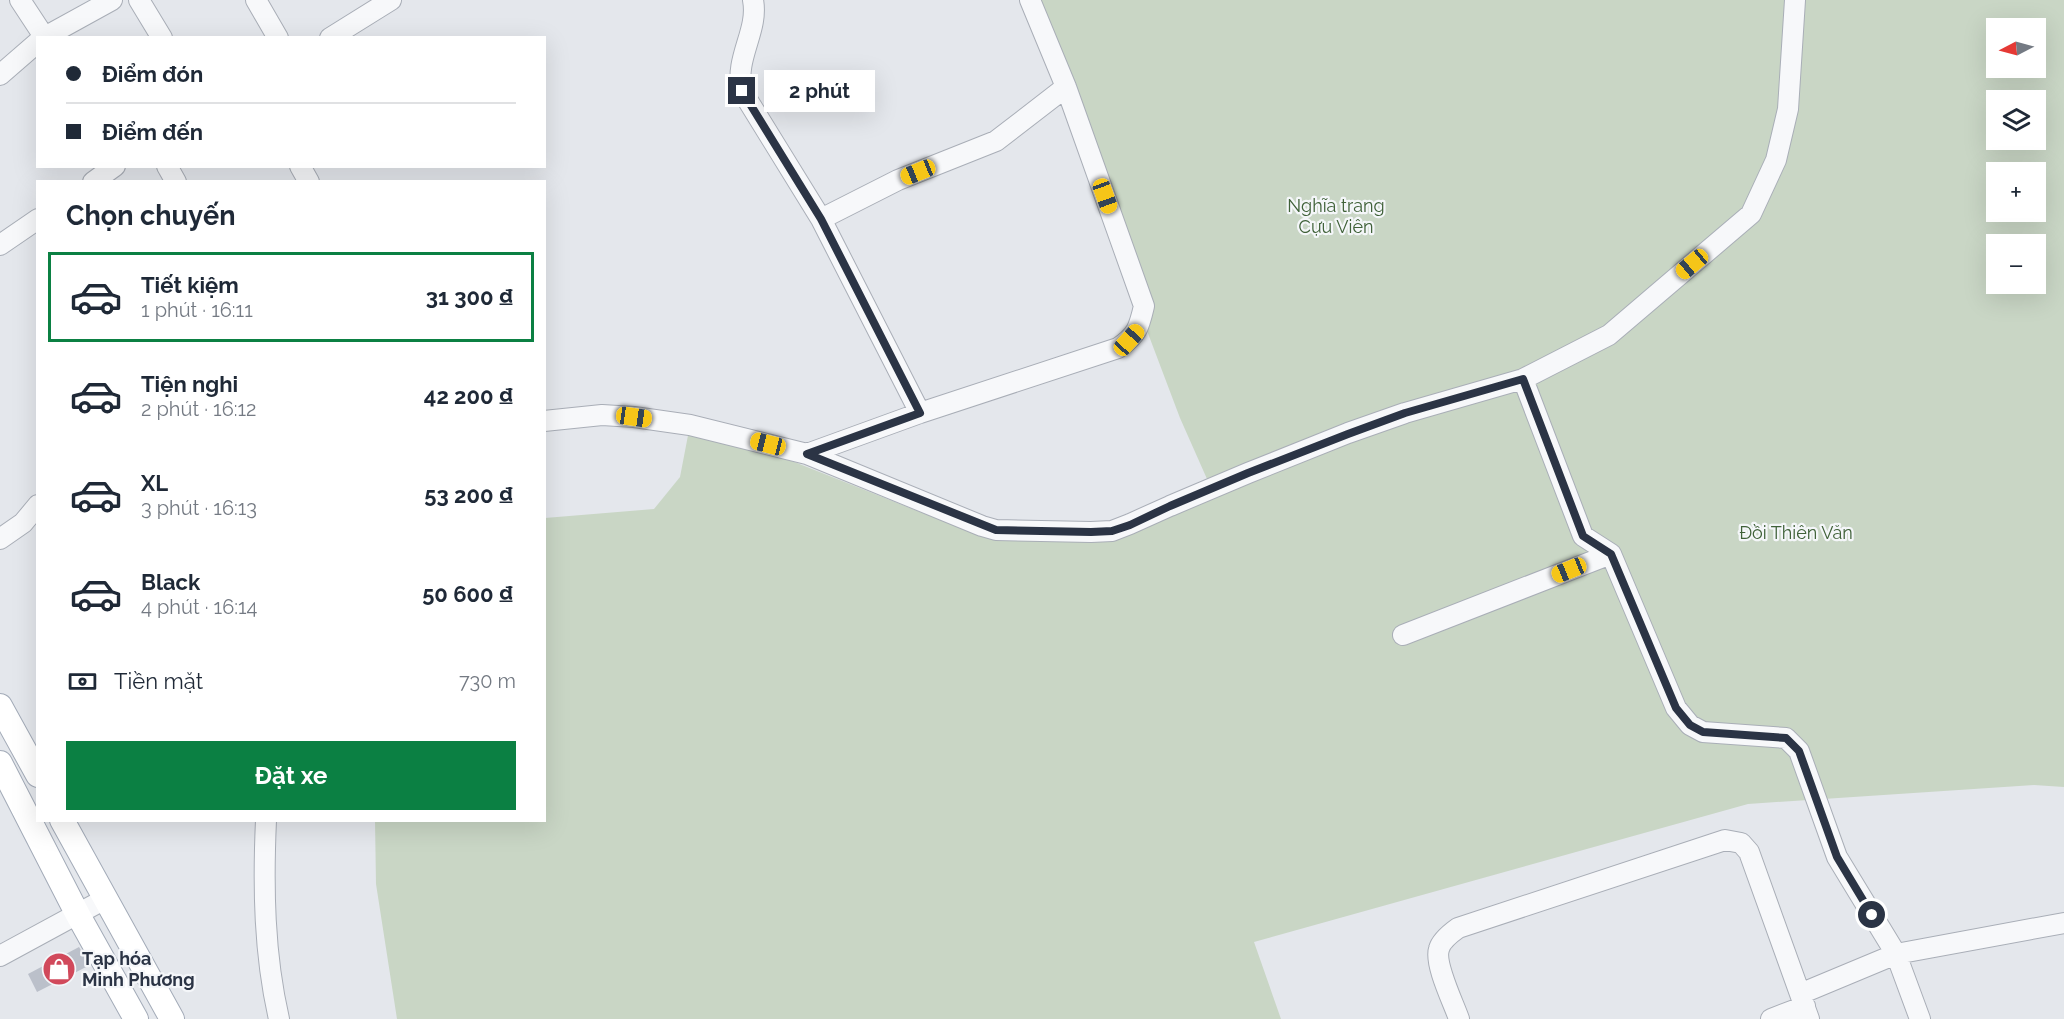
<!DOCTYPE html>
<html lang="vi">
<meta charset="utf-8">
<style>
body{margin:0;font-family:Raleway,sans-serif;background:#f2f2f3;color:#1f2937;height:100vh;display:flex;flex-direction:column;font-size:22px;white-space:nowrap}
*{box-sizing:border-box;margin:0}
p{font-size:20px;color:#747a83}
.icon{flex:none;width:33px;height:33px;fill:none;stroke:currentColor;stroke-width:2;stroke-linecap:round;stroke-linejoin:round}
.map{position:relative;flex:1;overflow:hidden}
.side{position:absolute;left:36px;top:180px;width:510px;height:642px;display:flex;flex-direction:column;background:#fff;border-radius:0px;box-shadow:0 6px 24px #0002}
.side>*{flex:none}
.guide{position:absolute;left:36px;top:36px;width:510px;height:132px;border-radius:0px;box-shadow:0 6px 24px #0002;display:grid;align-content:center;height:132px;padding:0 30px;background:#fff}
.needle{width:39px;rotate:264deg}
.fabs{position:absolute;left:1986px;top:18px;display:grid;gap:12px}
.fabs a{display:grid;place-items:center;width:60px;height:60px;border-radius:0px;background:#fff;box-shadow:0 6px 24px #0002;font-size:30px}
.end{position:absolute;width:27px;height:27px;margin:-14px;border:8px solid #2b3445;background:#fff;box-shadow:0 0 0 3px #fff}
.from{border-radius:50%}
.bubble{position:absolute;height:42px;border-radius:0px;background:#fff;box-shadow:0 6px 24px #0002;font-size:20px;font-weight:700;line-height:42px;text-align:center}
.car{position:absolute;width:18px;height:36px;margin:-18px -9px;border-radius:8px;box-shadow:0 0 4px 2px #0007;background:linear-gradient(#f5c518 24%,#345 0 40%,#f5c518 0 76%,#345 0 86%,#f5c518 0)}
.guide b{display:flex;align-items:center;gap:21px;height:57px;font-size:22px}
.guide b+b{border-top:2px solid #e0e1e3}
.guide i{width:15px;height:15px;background:#1f2937}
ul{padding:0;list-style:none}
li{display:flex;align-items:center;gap:18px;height:90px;margin:0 12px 9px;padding:0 18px;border:3px solid transparent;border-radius:0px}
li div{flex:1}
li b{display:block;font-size:22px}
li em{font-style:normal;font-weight:700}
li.selected{border-color:#0b8043}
li>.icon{width:54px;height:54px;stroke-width:1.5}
h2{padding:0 30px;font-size:27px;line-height:72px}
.pay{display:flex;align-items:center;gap:15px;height:66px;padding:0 30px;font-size:22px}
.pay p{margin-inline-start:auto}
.primary-button{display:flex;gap:12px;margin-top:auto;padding:12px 30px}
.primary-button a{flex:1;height:69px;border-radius:0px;background:#0b8043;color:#fff;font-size:24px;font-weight:700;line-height:69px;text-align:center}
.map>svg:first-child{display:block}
.green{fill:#c9d6c5;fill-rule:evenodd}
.building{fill:#bbc0ca}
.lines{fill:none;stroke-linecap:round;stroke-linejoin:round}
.minor-casing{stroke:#a9aeb7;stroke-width:22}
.major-casing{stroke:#a3abb8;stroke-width:26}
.minor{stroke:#f7f8fa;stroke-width:20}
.major{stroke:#fff;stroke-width:24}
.route{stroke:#2b3445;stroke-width:8}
.labels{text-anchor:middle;stroke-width:4.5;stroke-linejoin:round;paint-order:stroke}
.park-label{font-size:18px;fill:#3f6138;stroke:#f4f6f9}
.poi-label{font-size:18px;font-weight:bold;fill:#2b3445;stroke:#f4f6f9;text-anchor:start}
</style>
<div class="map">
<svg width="2064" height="1019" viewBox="0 0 2064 1019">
<rect width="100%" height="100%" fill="#e4e7ec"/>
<path class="green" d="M 1022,0 L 2064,0 L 2064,787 L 2034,785 L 1748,804 L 1254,942 L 1281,1019 L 397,1019 L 376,884 L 375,821 L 544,820 L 545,518 L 654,509 L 680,477 L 690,425 L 797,463 L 925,514 L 999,538 L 1095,542 L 1215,497 L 1180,418 ZM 1996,28 L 2036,28 L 2036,68 L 1996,68 ZM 1996,100 L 2036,100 L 2036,140 L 1996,140 ZM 1996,172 L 2036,172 L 2036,212 L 1996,212 ZM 1996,244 L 2036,244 L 2036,284 L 1996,284 Z"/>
<path class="building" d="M 79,947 L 90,965 L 37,992 L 28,974 Z"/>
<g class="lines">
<g class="minor-casing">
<path id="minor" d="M 20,0 L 45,38
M 139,0 L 162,38
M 256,0 L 278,38
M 753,0 C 759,31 734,58 742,91 L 821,219 L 920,413
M 43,38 L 112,0
M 330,38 L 391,0
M 0,75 L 38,42
M 167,166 L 176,182
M 300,166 L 309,182
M 93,182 L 115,166
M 821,219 L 898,180 L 996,141 L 1066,87
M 0,245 L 38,219
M 1523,379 L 1583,536 L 1611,554 L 1676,708 L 1690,725 L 1703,732 L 1786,738 L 1799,751 L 1837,857 L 1896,954 L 1920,1019
M 544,421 L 602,415 L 634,417 L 690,425 L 807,454 L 982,526 L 996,530 L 1091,532 L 1112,531 L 1130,524 L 1170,506 L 1248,473 L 1348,433 L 1405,413 L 1523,379 L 1609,335 L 1751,214 L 1776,160 L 1788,109 L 1795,0
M 807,454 L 920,413 L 1118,348 C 1137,335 1139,328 1144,306 L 1066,87 L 1030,0
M 0,539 L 23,523 L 38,505
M 1403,635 L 1611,554
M 266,820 C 263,887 264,954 279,1019
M 0,956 L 105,899
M 1800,994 L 1896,954 L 2064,923
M 1459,1019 C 1454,1004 1434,964 1439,949 C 1441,941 1451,933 1458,928 L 1725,840 L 1741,843 L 1749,852 L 1809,1019
M 1771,1019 L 1805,1006"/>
</g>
<g class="major-casing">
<path id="major" d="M 0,706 L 38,775
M 0,763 L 78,915 L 136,1019
M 62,820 L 172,1019"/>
</g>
<use href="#minor" class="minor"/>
<use href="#major" class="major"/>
</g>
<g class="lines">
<path class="route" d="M 742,91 L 821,219 L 920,413 L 807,454 L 996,530 L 1091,532 L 1112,531 L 1130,525 L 1170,506 L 1248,473 L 1348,434 L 1405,413 L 1523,379 L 1583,536 L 1611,554 L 1676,708 L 1690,725 L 1703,732 L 1786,738 L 1799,751 L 1837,857 L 1872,915"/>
</g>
<defs>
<g id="shop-disc" transform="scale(1.725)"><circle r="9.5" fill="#d1495b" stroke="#f4f6f9"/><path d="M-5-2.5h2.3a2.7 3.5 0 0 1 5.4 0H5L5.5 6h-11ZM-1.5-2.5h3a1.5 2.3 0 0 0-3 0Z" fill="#fff"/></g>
</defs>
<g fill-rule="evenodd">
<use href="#shop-disc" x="59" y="969"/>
</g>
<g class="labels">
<g class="park-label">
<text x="1336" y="212">Nghĩa trang<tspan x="1336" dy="21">Cựu Viên</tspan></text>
<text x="1796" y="539">Đồi Thiên Văn</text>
</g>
<g class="poi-label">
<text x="82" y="965">Tạp hóa<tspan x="82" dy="21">Minh Phương</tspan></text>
</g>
</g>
</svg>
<div class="fabs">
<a><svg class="needle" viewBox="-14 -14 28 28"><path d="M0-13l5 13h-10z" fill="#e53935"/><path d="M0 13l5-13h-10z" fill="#747a83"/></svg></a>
<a><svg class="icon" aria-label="layers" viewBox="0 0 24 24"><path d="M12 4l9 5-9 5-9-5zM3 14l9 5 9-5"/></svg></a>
<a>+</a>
<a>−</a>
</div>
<i class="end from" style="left:1872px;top:915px"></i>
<i class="end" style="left:742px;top:91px"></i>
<div class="bubble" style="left:764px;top:70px;width:111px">2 phút</div>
<i class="car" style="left:918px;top:172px;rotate:248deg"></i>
<i class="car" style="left:1105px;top:196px;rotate:160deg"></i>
<i class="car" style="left:1692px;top:264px;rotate:230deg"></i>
<i class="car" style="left:1129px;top:340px;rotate:42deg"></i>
<i class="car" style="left:634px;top:417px;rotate:98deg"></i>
<i class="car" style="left:768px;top:444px;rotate:284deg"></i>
<i class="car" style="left:1569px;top:570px;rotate:248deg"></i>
<div class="guide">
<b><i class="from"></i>Điểm đón</b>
<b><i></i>Điểm đến</b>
</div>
<section class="side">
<h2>Chọn chuyến</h2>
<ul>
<li class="selected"><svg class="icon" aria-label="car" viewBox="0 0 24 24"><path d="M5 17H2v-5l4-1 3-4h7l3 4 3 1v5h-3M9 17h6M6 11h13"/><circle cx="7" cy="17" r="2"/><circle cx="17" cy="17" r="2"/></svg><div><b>Tiết kiệm</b><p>1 phút · 16:11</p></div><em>31 300 ₫</em></li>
<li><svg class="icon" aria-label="car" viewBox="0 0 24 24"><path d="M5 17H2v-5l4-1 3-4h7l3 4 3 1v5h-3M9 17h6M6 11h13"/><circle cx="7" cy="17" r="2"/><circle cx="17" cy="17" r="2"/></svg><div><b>Tiện nghi</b><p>2 phút · 16:12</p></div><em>42 200 ₫</em></li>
<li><svg class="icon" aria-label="car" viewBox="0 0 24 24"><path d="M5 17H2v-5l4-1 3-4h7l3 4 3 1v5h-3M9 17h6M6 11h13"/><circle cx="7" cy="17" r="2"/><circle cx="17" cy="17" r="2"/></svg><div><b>XL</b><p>3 phút · 16:13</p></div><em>53 200 ₫</em></li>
<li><svg class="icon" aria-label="car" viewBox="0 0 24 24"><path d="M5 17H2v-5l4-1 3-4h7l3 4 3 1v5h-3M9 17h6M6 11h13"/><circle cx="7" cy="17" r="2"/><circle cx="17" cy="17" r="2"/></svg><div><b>Black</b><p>4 phút · 16:14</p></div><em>50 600 ₫</em></li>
</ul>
<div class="pay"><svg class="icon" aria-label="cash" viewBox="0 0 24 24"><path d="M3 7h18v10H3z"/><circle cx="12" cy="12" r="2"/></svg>Tiền mặt<p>730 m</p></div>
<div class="primary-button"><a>Đặt xe</a></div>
</section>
</div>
